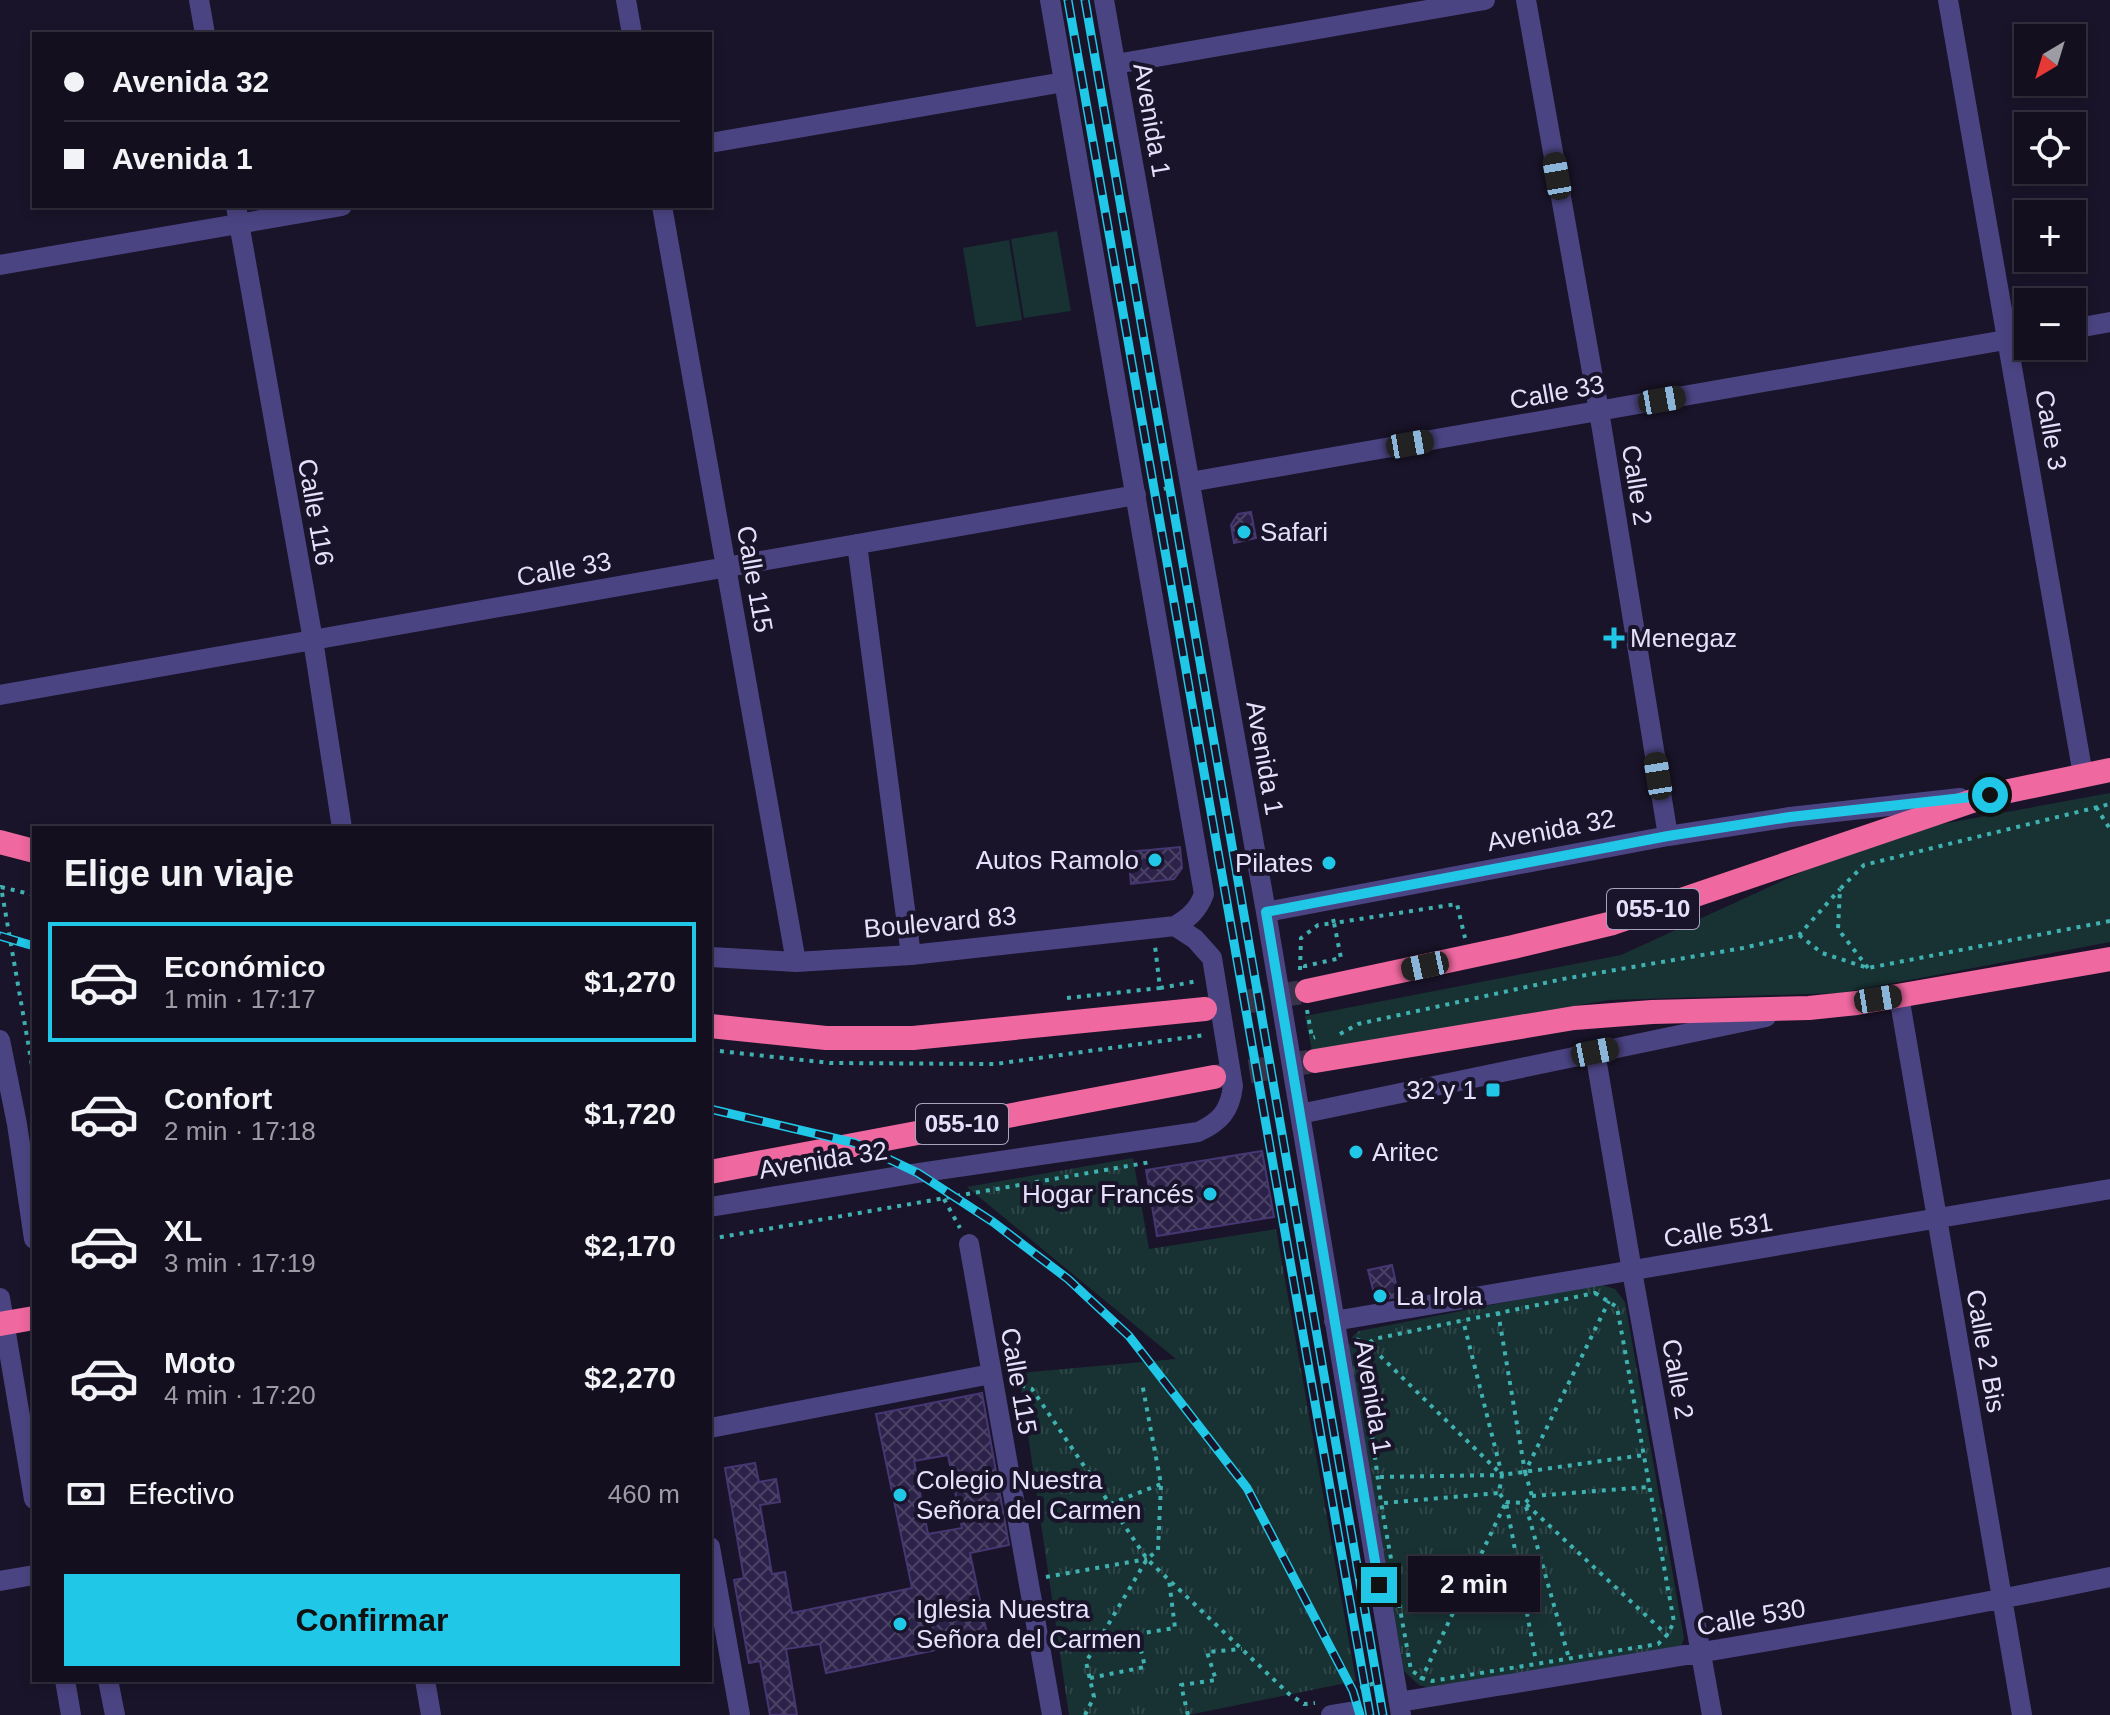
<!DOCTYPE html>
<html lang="es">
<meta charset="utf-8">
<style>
body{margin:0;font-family:Arial,sans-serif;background:#1c1828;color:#f1f3f6;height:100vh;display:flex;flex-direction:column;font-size:30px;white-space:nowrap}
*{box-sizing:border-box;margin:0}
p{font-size:26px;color:#9d9ca4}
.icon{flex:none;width:44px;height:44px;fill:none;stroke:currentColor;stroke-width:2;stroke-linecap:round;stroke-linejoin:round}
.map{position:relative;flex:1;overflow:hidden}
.sheet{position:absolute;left:32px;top:826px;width:680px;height:856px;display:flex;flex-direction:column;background:#130f1f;border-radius:0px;box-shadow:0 4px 12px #0003,0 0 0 2px #322f3d}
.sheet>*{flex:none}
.top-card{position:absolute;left:32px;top:32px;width:680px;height:176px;border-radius:0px;box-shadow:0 4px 12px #0003,0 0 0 2px #322f3d;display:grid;align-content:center;height:176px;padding:0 32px;background:#130f1f}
.needle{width:52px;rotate:218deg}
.controls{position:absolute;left:2014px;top:24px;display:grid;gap:16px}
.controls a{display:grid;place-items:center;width:72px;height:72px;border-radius:0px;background:#130f1f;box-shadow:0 4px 12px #0003,0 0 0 2px #322f3d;font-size:40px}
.end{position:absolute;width:36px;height:36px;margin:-18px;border:10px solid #20c7e7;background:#111;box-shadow:0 0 0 4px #111}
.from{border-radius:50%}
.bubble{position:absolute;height:56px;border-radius:0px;background:#130f1f;box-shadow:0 4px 12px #0003,0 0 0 2px #322f3d;font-size:26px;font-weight:700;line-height:56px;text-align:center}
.car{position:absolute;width:24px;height:48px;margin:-24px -12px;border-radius:10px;box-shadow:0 0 6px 2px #0007;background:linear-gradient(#222 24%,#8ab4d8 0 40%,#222 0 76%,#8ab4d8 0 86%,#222 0)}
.top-card b{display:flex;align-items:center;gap:28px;height:76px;font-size:30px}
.top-card b+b{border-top:2px solid #322f3d}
.top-card i{width:20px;height:20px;background:#f1f3f6}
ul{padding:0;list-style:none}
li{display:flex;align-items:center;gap:24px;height:120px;margin:0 16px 12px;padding:0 16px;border:4px solid transparent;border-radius:0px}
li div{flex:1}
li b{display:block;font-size:30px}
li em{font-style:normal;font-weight:700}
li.active{border-color:#20c7e7}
li>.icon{width:72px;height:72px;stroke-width:1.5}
h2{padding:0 32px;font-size:36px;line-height:96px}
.pay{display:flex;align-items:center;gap:20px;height:88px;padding:0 32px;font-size:30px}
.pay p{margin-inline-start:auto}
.action{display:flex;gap:16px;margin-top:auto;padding:16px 32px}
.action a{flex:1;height:92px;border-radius:0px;background:#20c7e7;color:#111;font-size:32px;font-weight:700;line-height:92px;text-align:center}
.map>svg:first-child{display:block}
.grass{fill:#183233}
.park{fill:url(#park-tufts)}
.building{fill:url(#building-cross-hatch);stroke:#463772;stroke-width:2;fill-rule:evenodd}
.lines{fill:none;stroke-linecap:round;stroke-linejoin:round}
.highway-tunnel{stroke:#383349;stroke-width:24;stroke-dasharray:24 12;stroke-linecap:butt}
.path{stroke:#3fb1b1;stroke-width:4;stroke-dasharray:4 6;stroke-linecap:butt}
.minor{stroke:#4b4483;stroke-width:20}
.highway{stroke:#ef68a0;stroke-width:24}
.rail-casing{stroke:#20c7e7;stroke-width:9}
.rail{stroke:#191429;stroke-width:6;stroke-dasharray:18;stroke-linecap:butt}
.route{stroke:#20c7e7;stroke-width:10}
.poi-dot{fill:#20c7e7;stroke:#191429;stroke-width:3}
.labels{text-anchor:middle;stroke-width:8;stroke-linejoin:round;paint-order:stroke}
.shield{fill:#191429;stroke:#a8a3bd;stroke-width:2}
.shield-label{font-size:24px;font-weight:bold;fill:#e5e0fc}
.street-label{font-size:26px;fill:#e5e0fc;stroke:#191429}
.poi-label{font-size:26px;fill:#e5e0fc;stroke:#191429;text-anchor:start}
</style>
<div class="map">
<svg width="2110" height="1715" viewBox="0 0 2110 1715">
<defs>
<pattern id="park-tufts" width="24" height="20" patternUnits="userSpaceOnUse" patternTransform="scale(2)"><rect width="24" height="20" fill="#183233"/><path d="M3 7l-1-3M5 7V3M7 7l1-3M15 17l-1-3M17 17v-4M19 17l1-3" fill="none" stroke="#2e4647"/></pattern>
<pattern id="building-cross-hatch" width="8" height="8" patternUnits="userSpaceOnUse" patternTransform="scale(2)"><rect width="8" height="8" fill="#2c2249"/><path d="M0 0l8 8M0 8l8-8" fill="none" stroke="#4a4264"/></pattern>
</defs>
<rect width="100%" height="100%" fill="#191429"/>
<path class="grass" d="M 1057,231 L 1071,311 L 1024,318 L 1011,239 Z
M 1009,240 L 1022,320 L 976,327 L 963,248 Z
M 2110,793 L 2110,942 L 1841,993 L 1609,1000 L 1312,1051 L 1305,1016 L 1621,955 L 1882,835 Z"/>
<path class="park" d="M 1133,1158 L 1149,1249 L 1276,1229 L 1356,1681 L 1188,1715 L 1069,1715 L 1019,1373 L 1176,1359 L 967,1187 Z
M 1599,1284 L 1615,1289 L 1625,1302 L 1684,1638 L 1681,1647 L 1429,1688 L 1419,1685 L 1404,1671 L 1348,1349 L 1352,1337 L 1359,1331 Z"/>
<path class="building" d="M 1251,512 L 1256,538 L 1234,543 L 1231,525 L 1238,514 Z
M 1180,847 L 1182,868 L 1174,879 L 1131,884 L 1128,852 Z
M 1262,1151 L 1274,1217 L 1157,1236 L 1146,1170 Z
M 1392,1265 L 1399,1297 L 1378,1300 L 1375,1297 L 1368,1270 Z
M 982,1393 L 1009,1545 L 970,1553 L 988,1639 L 826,1673 L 820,1644 L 786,1649 L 797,1715 L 770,1715 L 760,1661 L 749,1663 L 734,1580 L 744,1578 L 725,1468 L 755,1463 L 759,1482 L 776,1479 L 780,1502 L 760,1505 L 772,1574 L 785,1572 L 792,1613 L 912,1588 L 876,1414 ZM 948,1455 L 962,1528 L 928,1534 L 914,1461 Z"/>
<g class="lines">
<path class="highway-tunnel" d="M 1205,1009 L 1307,991
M 1214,1077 L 1314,1061"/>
<path class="path" d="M 1154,491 L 1172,487
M 2096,807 L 2110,829
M 34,895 L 1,887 L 34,1077
M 1333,919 L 1334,923 L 1457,904 L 1465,938
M 1799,935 L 1822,953 L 1868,968 L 2110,921
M 1868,968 L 1838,929 L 1840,889 L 1864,865 L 2110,804
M 1300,970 L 1301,938 L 1318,925 L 1334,923 L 1341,958 L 1305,966 L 1305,970
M 1160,988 L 1198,981
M 1067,998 L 1160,988 L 1155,946
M 1307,1010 L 1312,1038 L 1315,1037
M 1340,1034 L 1358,1024 L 1563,979 L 1743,948 L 1799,935 L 1840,889
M 710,1050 L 830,1063 L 995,1064 L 1205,1035
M 944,1199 L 960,1228
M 710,1239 L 1151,1162
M 1595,1293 L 1617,1307 L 1674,1622 L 1667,1635 L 1658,1644 L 1432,1681 L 1422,1678 L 1411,1670 L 1381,1503 L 1362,1358 L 1368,1344 L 1374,1339 Z
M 1498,1312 L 1525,1472 L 1609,1301
M 1356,1339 L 1368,1344 L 1502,1475 L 1463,1320
M 1012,1382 L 1032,1389 L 1147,1559 L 1289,1694 L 1304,1704 L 1315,1703
M 1525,1472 L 1532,1496 L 1525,1503 L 1506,1502 L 1499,1493 L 1502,1475 L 1644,1455
M 1380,1477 L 1502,1475
M 1532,1496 L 1648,1487
M 1384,1503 L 1498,1493
M 1110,1504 L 1161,1484
M 1046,1577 L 1147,1559
M 1568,1655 L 1525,1503 L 1668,1636
M 1090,1678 L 1145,1667 L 1137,1634 L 1175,1628 L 1169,1580
M 1421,1680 L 1506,1502 L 1536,1661
M 1351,1692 L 1377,1682
M 1085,1715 L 1094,1697 L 1086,1662 L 1147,1559 L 1158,1550 L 1161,1484 L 1142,1383
M 1188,1715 L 1181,1685 L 1216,1680 L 1207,1652 L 1242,1649"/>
<path class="minor" d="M 199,0 L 205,34
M 626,0 L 632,34
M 1104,0 L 1266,912 L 1401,1715
M 1526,0 L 1599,411 L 1668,836
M 1948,0 L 2083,775
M 1116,64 L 1485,0
M 710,143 L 1064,82
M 236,206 L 313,640 L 342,828
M 662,206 L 796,962
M 0,265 L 342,206
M 2072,329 L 2110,322
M 1190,482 L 2028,336
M 857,544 L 911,955
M 0,695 L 1136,495
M 1266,912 L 1668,836 L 1790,817 L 1960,798
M 710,957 L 796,962 L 911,955 L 1175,926 C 1189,918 1198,910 1204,894 L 1050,0
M 1899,996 L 2022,1715
M 0,1040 L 17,1124 L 34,1239
M 1595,1052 L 1632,1271 L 1712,1715
M 1300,1114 L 1766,1017
M 710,1207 L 918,1173 L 1198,1132 C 1220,1122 1230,1111 1233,1086 L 1212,958 L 1195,939 L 1175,926
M 969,1244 L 1052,1715
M 0,1298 L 34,1499
M 1334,1321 L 2110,1189
M 710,1428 L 991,1374
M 710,1547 L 740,1715
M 0,1581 L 34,1575
M 65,1680 L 71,1715
M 108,1680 L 115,1715
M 425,1680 L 431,1715
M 1399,1702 C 1637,1663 1874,1626 2110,1577
M 1331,1715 L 1349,1712 L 1351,1715"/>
<path class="highway" d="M 0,842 L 34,851
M 1307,991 L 1513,947 L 1613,923 L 1990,795 L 2110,770
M 710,1026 L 826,1038 L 913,1038 L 1205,1009
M 1315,1061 L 1574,1018 L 1652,1012 L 1809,1008 L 1857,1003 L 2110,959
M 710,1172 L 1214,1077
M 0,1324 L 34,1318"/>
<g class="rail-casing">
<path id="rail" d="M 1068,0 L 1370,1715
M 1085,0 L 1383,1715
M 0,936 L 34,946
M 710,1109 L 855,1143 L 918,1173 L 993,1222 L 1068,1279 L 1129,1336 L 1247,1488 L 1353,1691 L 1360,1715"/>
</g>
<use href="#rail" class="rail"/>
</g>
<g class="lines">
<path class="route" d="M 1379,1585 L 1266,912 L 1668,836 L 1790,817 L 1990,795"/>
</g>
<g class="poi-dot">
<circle cx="1244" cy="532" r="8"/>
<path d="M1610 626h8v8h8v8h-8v8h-8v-8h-8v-8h8z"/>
<circle cx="1155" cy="860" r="8"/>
<circle cx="1329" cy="863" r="8"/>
<rect x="1485" y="1082" width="16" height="16" rx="4"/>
<circle cx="1356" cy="1152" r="8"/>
<circle cx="1210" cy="1194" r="8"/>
<circle cx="1380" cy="1296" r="8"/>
<circle cx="900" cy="1495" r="8"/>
<circle cx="900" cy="1624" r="8"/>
</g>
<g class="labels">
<g class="shield">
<rect x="1607" y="889" width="92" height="40" rx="6"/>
<rect x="916" y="1104" width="92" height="40" rx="6"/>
</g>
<g class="shield-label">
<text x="1653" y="917">055-10</text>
<text x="962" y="1132">055-10</text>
</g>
<g class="street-label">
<text transform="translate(1152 120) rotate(80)" y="9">Avenida 1</text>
<text transform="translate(1557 392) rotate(-10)" y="9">Calle 33</text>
<text transform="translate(2051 430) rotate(80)" y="9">Calle 3</text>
<text transform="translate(1637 485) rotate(81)" y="9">Calle 2</text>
<text transform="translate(316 512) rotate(80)" y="9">Calle 116</text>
<text transform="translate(564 569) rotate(-10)" y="9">Calle 33</text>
<text transform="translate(755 579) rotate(80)" y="9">Calle 115</text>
<text transform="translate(1265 758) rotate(80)" y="9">Avenida 1</text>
<text transform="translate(1551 830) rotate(-11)" y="9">Avenida 32</text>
<text transform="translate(940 922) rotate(-5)" y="9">Boulevard 83</text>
<text transform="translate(823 1160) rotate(-9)" y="9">Avenida 32</text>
<text transform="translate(1718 1230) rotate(-9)" y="9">Calle 531</text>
<text transform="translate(1986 1351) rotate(80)" y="9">Calle 2 Bis</text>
<text transform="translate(1678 1379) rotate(80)" y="9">Calle 2</text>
<text transform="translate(1019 1381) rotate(80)" y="9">Calle 115</text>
<text transform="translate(1373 1397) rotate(80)" y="9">Avenida 1</text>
<text transform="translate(1751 1617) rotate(-10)" y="9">Calle 530</text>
</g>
<g class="poi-label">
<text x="1260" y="541">Safari</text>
<text x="1630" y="647">Menegaz</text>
<text x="1139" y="869" text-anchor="end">Autos Ramolo</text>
<text x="1313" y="872" text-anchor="end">Pilates</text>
<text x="1477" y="1099" text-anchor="end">32 y 1</text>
<text x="1372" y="1161">Aritec</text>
<text x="1194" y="1203" text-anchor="end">Hogar Francés</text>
<text x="1396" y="1305">La Irola</text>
<text x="916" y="1489">Colegio Nuestra<tspan x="916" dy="30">Señora del Carmen</tspan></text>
<text x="916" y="1618">Iglesia Nuestra<tspan x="916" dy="30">Señora del Carmen</tspan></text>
</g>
</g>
</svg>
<div class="controls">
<a><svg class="needle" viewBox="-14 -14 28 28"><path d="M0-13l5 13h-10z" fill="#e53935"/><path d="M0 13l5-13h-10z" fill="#9d9ca4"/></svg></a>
<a><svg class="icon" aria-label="locate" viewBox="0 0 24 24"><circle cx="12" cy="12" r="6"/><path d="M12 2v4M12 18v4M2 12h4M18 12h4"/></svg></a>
<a>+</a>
<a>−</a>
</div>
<i class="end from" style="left:1990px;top:795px"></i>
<i class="end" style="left:1379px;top:1585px"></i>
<div class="bubble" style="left:1408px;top:1556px;width:132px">2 min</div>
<i class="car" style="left:1557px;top:176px;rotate:350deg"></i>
<i class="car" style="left:1662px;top:400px;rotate:80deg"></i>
<i class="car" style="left:1410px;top:444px;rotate:80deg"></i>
<i class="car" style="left:1658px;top:776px;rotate:351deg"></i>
<i class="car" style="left:1425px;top:966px;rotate:258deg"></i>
<i class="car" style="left:1878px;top:999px;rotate:81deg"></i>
<i class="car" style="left:1595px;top:1052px;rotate:79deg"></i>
<div class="top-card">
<b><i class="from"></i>Avenida 32</b>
<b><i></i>Avenida 1</b>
</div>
<section class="sheet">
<h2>Elige un viaje</h2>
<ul>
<li class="active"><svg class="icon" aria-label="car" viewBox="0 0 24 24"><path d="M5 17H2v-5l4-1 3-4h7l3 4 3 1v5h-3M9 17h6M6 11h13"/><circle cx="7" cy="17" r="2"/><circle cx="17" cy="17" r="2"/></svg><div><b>Económico</b><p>1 min · 17:17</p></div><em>$1,270</em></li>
<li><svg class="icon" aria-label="car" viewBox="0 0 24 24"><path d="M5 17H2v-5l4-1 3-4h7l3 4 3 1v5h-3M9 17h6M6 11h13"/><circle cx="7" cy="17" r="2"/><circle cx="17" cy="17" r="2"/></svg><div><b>Confort</b><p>2 min · 17:18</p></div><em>$1,720</em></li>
<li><svg class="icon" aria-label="car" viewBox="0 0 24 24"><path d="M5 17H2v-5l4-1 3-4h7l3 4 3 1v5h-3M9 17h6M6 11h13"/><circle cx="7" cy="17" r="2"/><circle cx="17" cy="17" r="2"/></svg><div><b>XL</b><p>3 min · 17:19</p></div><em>$2,170</em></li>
<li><svg class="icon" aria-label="car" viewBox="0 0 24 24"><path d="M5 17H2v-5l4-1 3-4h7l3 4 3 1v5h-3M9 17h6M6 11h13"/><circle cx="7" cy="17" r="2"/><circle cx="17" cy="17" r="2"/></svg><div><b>Moto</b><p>4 min · 17:20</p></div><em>$2,270</em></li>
</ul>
<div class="pay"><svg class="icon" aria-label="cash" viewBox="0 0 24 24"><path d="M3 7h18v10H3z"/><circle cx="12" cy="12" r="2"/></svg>Efectivo<p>460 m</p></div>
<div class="action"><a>Confirmar</a></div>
</section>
</div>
